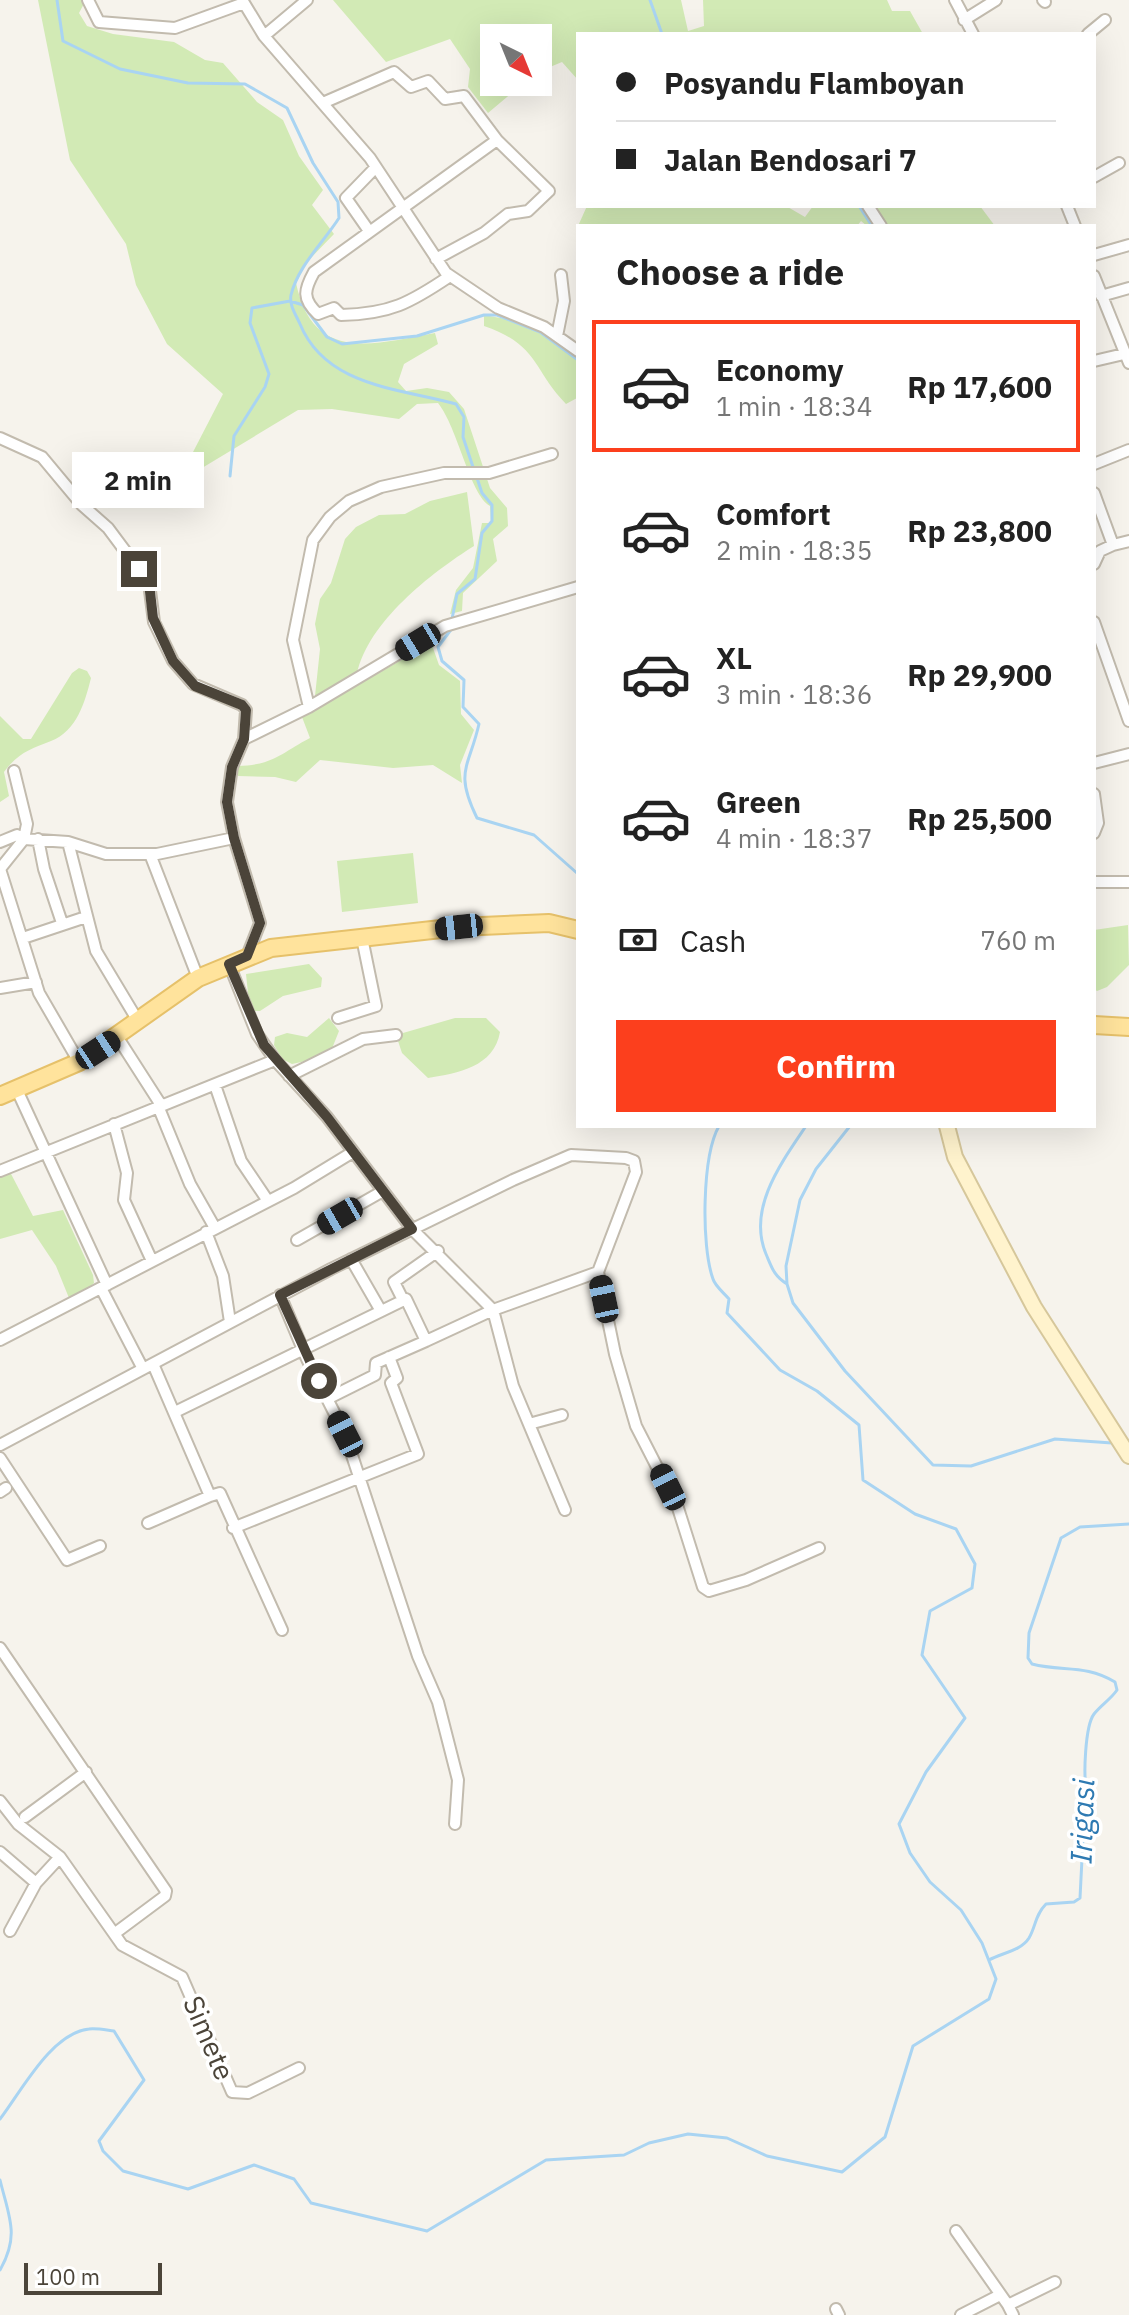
<!DOCTYPE html>
<meta charset="utf-8">
<style>
body{margin:0;font-family:"IBM Plex Sans",sans-serif;background:#f2f2f2;color:#222;height:100vh;display:flex;flex-direction:column;font-size:30px;white-space:nowrap}
*{box-sizing:border-box;margin:0}
p{font-size:26px;color:#767676}
.icon{flex:none;width:44px;height:44px;fill:none;stroke:currentColor;stroke-width:2;stroke-linecap:round;stroke-linejoin:round}
.map{position:relative;flex:1;overflow:hidden}
.drawer{position:absolute;left:576px;top:224px;width:520px;height:904px;display:flex;flex-direction:column;background:#fff;border-radius:0px;box-shadow:0 8px 32px #0002}
.drawer>*{flex:none}
.banner{position:absolute;left:576px;top:32px;width:520px;height:176px;border-radius:0px;box-shadow:0 8px 32px #0002;display:grid;align-content:center;height:176px;padding:0 40px;background:#fff}
.needle{width:52px;rotate:137deg}
.controls{position:absolute;left:480px;top:24px;display:grid;gap:16px}
.controls a{display:grid;place-items:center;width:72px;height:72px;border-radius:0px;background:#fff;box-shadow:0 8px 32px #0002;font-size:40px}
.scale{position:absolute;left:24px;bottom:20px;width:138px;box-sizing:border-box;padding-left:8px;border:4px solid #4b4439;border-top:0;font-size:22px;line-height:28px;white-space:nowrap;color:#4b4439;-webkit-text-stroke:6px #fff;paint-order:stroke}
.end{position:absolute;width:36px;height:36px;margin:-18px;border:10px solid #4b4439;background:#fff;box-shadow:0 0 0 4px #fff}
.from{border-radius:50%}
.bubble{position:absolute;height:56px;border-radius:0px;background:#fff;box-shadow:0 8px 32px #0002;font-size:26px;font-weight:700;line-height:56px;text-align:center}
.car{position:absolute;width:24px;height:48px;margin:-24px -12px;border-radius:10px;box-shadow:0 0 6px 2px #0007;background:linear-gradient(#222 24%,#8ab4d8 0 40%,#222 0 76%,#8ab4d8 0 86%,#222 0)}
.banner b{display:flex;align-items:center;gap:28px;height:76px;font-size:30px}
.banner b+b{border-top:2px solid #e0e0e0}
.banner i{width:20px;height:20px;background:#222}
ul{padding:0;list-style:none}
li{display:flex;align-items:center;gap:24px;height:132px;margin:0 16px 12px;padding:0 24px;border:4px solid transparent;border-radius:0px}
li div{flex:1}
li b{display:block;font-size:30px}
li em{font-style:normal;font-weight:700}
li.current{border-color:#fc3f1d}
li>.icon{width:72px;height:72px;stroke-width:1.5}
h2{padding:0 40px;font-size:36px;line-height:96px}
.pay{display:flex;align-items:center;gap:20px;height:88px;padding:0 40px;font-size:30px}
.pay p{margin-inline-start:auto}
.cta{display:flex;gap:16px;margin-top:auto;padding:16px 40px}
.cta a{flex:1;height:92px;border-radius:0px;background:#fc3f1d;color:#fff;font-size:32px;font-weight:700;line-height:92px;text-align:center}
.map>svg:first-child{display:block}
.green{fill:#d2eab5}
.lines{fill:none;stroke-linecap:round;stroke-linejoin:round}
.stream{stroke:#a9d4f2;stroke-width:3}
.street-casing{stroke:#c2bbae;stroke-width:14}
.secondary-casing{stroke:#d6c79b;stroke-width:18}
.primary-casing{stroke:#e6c16a;stroke-width:20}
.street{stroke:#fff;stroke-width:10}
.secondary{stroke:#fff3cd;stroke-width:14}
.primary{stroke:#ffe39c;stroke-width:16}
.route{stroke:#4b4439;stroke-width:10}
.labels{text-anchor:middle;stroke-width:7;stroke-linejoin:round;paint-order:stroke}
.street-label{font-size:28px;fill:#4b4439;stroke:#fff}
.water-label{font-size:30px;font-style:italic;fill:#2e7ab2;stroke:#fff}
</style>
<div class="map">
<svg width="1129" height="2315" viewBox="0 0 1129 2315">
<rect width="100%" height="100%" fill="#f6f3ec"/>
<path class="green" d="M 38,0 L 86,0 L 79,13 L 87,26 L 113,34 L 174,42 L 205,60 L 223,63 L 257,102 L 283,120 L 299,156 L 323,190 L 312,205 L 334,234 L 306,263 L 296,283 C 313,364 374,344 435,333 L 438,344 L 404,364 L 398,382 L 406,391 L 427,388 L 449,392 L 464,409 L 490,488 L 507,508 L 508,526 L 493,539 L 497,561 L 463,593 L 462,611 L 450,614 L 456,590 L 473,568 L 482,523 L 491,523 L 490,506 C 470,495 458,428 438,403 L 417,404 L 399,419 L 332,409 L 298,410 L 202,468 L 192,454 L 223,394 L 167,344 L 136,285 L 126,244 L 70,160 Z
M 333,0 L 681,0 L 688,31 L 704,26 L 703,0 L 887,0 L 892,11 L 910,11 L 923,34 L 578,34 L 578,80 L 562,62 L 538,72 L 538,38 L 494,38 L 494,82 L 525,82 L 488,113 L 468,87 L 470,69 L 450,39 L 386,62 Z
M 587,206 L 786,206 L 805,217 L 813,206 L 980,206 L 995,226 L 867,226 L 861,221 L 857,226 L 578,226 Z
M 484,315 L 517,321 L 526,315 L 551,341 L 578,353 L 577,398 L 566,404 C 532,369 539,345 484,326 Z
M 467,492 L 474,546 C 431,573 368,622 357,674 L 315,696 L 320,649 L 315,624 L 320,599 L 331,583 L 345,539 L 356,527 L 379,515 L 405,514 L 430,501 Z
M 438,639 L 433,648 L 439,665 L 460,681 L 461,714 L 474,730 L 460,765 L 462,783 L 433,765 L 393,768 L 320,760 L 296,782 L 275,777 L 238,776 L 238,766 C 274,765 281,753 310,738 L 302,717 Z
M 79,668 L 87,671 L 91,678 C 85,702 77,731 51,741 C 30,749 18,753 4,772 L 9,796 L 0,802 L 0,716 L 23,739 L 31,739 L 72,673 Z
M 413,853 L 418,903 L 342,912 L 337,861 Z
M 1128,925 L 1129,965 L 1107,987 L 1097,991 L 1094,989 L 1094,930 Z
M 309,964 L 322,978 L 321,987 L 283,996 L 260,1011 L 253,1011 L 249,1003 L 246,974 Z
M 329,1018 L 339,1031 L 329,1056 L 292,1064 L 282,1059 L 274,1045 L 275,1037 L 287,1033 L 307,1037 Z
M 455,1018 L 486,1018 L 500,1032 C 494,1067 458,1073 428,1078 L 402,1053 L 396,1035 Z
M 10,1172 L 33,1216 L 63,1210 L 93,1275 L 94,1283 L 84,1292 L 69,1298 L 56,1266 L 32,1230 L 0,1239 L 0,1176 Z"/>
<g class="lines">
<path class="stream" d="M 57,0 L 63,41 L 120,69 L 188,83 L 245,84 L 287,108 L 313,163 L 338,202 L 339,218 C 323,243 298,266 291,295 C 289,305 296,315 300,324 C 326,387 399,388 456,404 L 464,417 L 463,437 L 474,470
M 650,0 L 662,34
M 859,206 L 872,226
M 230,476 L 234,436 L 265,387 L 269,374 L 250,323 L 252,308 L 290,301 L 303,305 L 327,337 L 342,344 L 417,336 L 484,315 L 497,315 L 540,332 L 578,360
M 452,619 L 457,594 L 475,579 L 482,533 L 492,521 L 492,505 L 482,493 L 477,478
M 453,627 L 438,647 L 442,661 L 464,680 L 463,707 L 479,724 C 469,768 454,771 477,818 L 534,835 L 578,874
M 850,1126 L 816,1169 L 800,1200 L 786,1266 L 787,1284 L 793,1303 L 845,1371 L 933,1465 L 971,1466 L 1055,1439 L 1112,1443 L 1118,1451
M 787,1284 C 774,1276 772,1268 766,1254 C 747,1209 781,1163 806,1126
M 989,1960 C 1001,1953 1021,1951 1029,1938 C 1036,1926 1035,1915 1046,1904 L 1074,1902 L 1080,1898 L 1084,1819 L 1078,1804 L 1087,1790 C 1083,1778 1085,1726 1094,1714 C 1101,1705 1111,1699 1117,1690 L 1115,1682 C 1085,1664 1063,1672 1032,1664 L 1028,1658 L 1029,1633 L 1061,1538 L 1080,1527 L 1129,1524
M 0,2119 C 21,2092 51,2033 89,2029 C 96,2028 106,2030 114,2031 L 144,2080 L 99,2141 L 103,2151 L 123,2171 L 188,2189 L 254,2165 L 294,2179 L 311,2203 L 427,2231 L 546,2160 L 624,2155 L 649,2143 L 688,2134 L 727,2138 L 767,2156 L 842,2172 L 885,2137 L 913,2046 L 989,1999 L 996,1979 L 982,1943 L 961,1910 L 930,1882 L 910,1853 L 899,1824 L 926,1772 L 965,1718 L 922,1655 L 930,1611 L 972,1588 L 975,1564 L 956,1529 L 915,1514 L 863,1480 L 859,1425 L 817,1391 L 780,1370 L 727,1313 L 729,1299 C 724,1293 715,1286 713,1279 C 701,1246 702,1156 719,1126
M 0,2180 C 9,2217 20,2235 0,2270"/>
<g class="street-casing">
<path id="street" d="M 88,0 L 99,22 L 175,28 L 244,3 L 264,36 L 370,158 L 446,273 L 498,308 L 544,327 L 578,351
M 955,0 L 973,34
M 1043,0 L 1045,2
M 964,20 L 996,0
M 1088,34 L 1105,20
M 264,36 L 307,0
M 325,102 L 394,72 L 411,87 L 428,81 L 445,99 L 464,96 L 497,140 L 549,191 L 528,211 L 508,214 L 484,233 L 436,259
M 1094,177 L 1119,163
M 868,206 L 881,226
M 1067,206 L 1075,226
M 369,231 L 346,198 L 376,167
M 1094,255 L 1129,245
M 450,276 C 410,303 390,314 341,315 L 334,308 L 318,314 C 302,299 304,290 314,272 L 497,140
M 1094,276 L 1129,363
M 1101,296 L 1129,288
M 557,336 L 564,301 L 561,275
M 1094,361 L 1124,354
M 0,438 L 42,457 L 82,505 L 108,528 L 149,583 L 154,622 L 173,661 L 193,684 L 242,705 L 246,710 L 244,739
M 1094,464 L 1129,450
M 1094,493 L 1113,545 L 1129,541
M 1094,564 L 1100,551 L 1113,545
M 1094,622 L 1129,721
M 309,707 L 293,640 L 313,540 L 330,517 L 349,501 L 381,487 L 444,473 L 489,473 L 552,454
M 1094,763 L 1129,754
M 14,771 L 27,824 L 24,839 L 0,869 L 39,993 L 79,1062
M 1094,794 L 1098,823 L 1094,833
M 38,839 L 44,869 L 62,923
M 0,842 L 17,835 L 24,839 L 68,842 L 106,854 L 157,854 L 234,838
M 68,842 L 96,951 L 138,1021
M 150,854 L 198,978
M 1094,882 L 1129,882
M 23,938 L 86,917
M 247,956 L 260,923 L 234,838 L 227,802 L 232,767 L 244,739 L 309,707 L 445,626 L 578,587
M 229,964 L 257,1034 L 275,1060 L 327,1117 L 412,1229 L 493,1310 L 513,1386 L 565,1510
M 0,988 L 36,982
M 338,1018 L 376,1006 L 362,938
M 118,1038 L 161,1105
M 289,1076 L 363,1039 L 396,1035
M 215,1085 L 241,1161 L 268,1201
M 17,1090 L 107,1285
M 158,1106 L 190,1184 L 215,1228
M 114,1124 L 127,1173 L 124,1200 L 152,1261
M 0,1171 L 275,1060
M 206,1232 L 223,1276 L 230,1322
M 297,1240 L 383,1191
M 351,1259 L 381,1311
M 101,1288 L 143,1369
M 280,1295 L 307,1359 L 345,1434 L 418,1656 L 438,1702 L 458,1780 L 455,1824
M 403,1300 L 394,1282 L 438,1251
M 0,1340 L 294,1188 L 353,1152
M 153,1364 L 210,1496 L 220,1493 L 282,1630
M 327,1399 L 375,1375 L 376,1363 L 426,1341
M 175,1412 L 406,1299 L 426,1341 L 493,1310 L 598,1272
M 529,1424 L 562,1415
M 0,1445 L 331,1269 L 513,1180 L 571,1155 L 626,1158 L 634,1161 L 636,1172 L 598,1272 L 615,1354 L 636,1426 L 678,1508 L 703,1587 L 709,1591 L 746,1580 L 819,1548
M 0,1458 L 67,1560 L 100,1546
M 0,1492 L 6,1488
M 148,1523 L 210,1496
M 233,1528 L 418,1454 L 391,1383 L 397,1378 L 389,1357
M 0,1648 L 166,1891 L 165,1896 L 118,1931
M 0,1801 L 18,1824 L 60,1857 L 122,1945 L 182,1977 L 232,2092 L 248,2093 L 299,2068
M 25,1817 L 86,1772
M 0,1852 L 36,1883 L 10,1931
M 36,1883 L 60,1857
M 956,2231 L 1008,2305
M 836,2309 L 839,2315
M 961,2315 L 1000,2295
M 1013,2315 L 1008,2305 L 1055,2282"/>
</g>
<g class="secondary-casing">
<path id="secondary" d="M 947,1126 L 955,1157 L 1034,1307 L 1129,1456"/>
</g>
<g class="primary-casing">
<path id="primary" d="M 1094,1025 L 1129,1027
M 0,1096 L 79,1062 L 198,978 L 271,948 L 459,927 L 549,923 L 578,930"/>
</g>
<use href="#street" class="street"/>
<use href="#secondary" class="secondary"/>
<use href="#primary" class="primary"/>
</g>
<g class="lines">
<path class="route" d="M 139,569 L 149,583 L 153,618 L 173,661 L 195,686 L 242,705 L 246,710 L 244,739 L 232,767 L 227,802 L 234,838 L 260,923 L 247,956 L 229,964 L 264,1045 L 327,1117 L 412,1229 L 280,1295 L 319,1381"/>
</g>
<g class="labels">
<g class="street-label">
<text transform="translate(209 2038) rotate(67)" y="10">Simete</text>
</g>
<g class="water-label">
<text transform="translate(1083 1821) rotate(-88)" y="10">Irigasi</text>
</g>
</g>
</svg>
<div class="controls">
<a><svg class="needle" viewBox="-14 -14 28 28"><path d="M0-13l5 13h-10z" fill="#e53935"/><path d="M0 13l5-13h-10z" fill="#767676"/></svg></a>
</div>
<div class="scale">100 m</div>
<i class="end from" style="left:319px;top:1381px"></i>
<i class="end" style="left:139px;top:569px"></i>
<div class="bubble" style="left:72px;top:452px;width:132px">2 min</div>
<i class="car" style="left:418px;top:642px;rotate:239deg"></i>
<i class="car" style="left:459px;top:927px;rotate:264deg"></i>
<i class="car" style="left:98px;top:1050px;rotate:57deg"></i>
<i class="car" style="left:340px;top:1216px;rotate:240deg"></i>
<i class="car" style="left:604px;top:1299px;rotate:348deg"></i>
<i class="car" style="left:345px;top:1434px;rotate:333deg"></i>
<i class="car" style="left:668px;top:1487px;rotate:334deg"></i>
<div class="banner">
<b><i class="from"></i>Posyandu Flamboyan</b>
<b><i></i>Jalan Bendosari 7</b>
</div>
<section class="drawer">
<h2>Choose a ride</h2>
<ul>
<li class="current"><svg class="icon" aria-label="car" viewBox="0 0 24 24"><path d="M5 17H2v-5l4-1 3-4h7l3 4 3 1v5h-3M9 17h6M6 11h13"/><circle cx="7" cy="17" r="2"/><circle cx="17" cy="17" r="2"/></svg><div><b>Economy</b><p>1 min · 18:34</p></div><em>Rp 17,600</em></li>
<li><svg class="icon" aria-label="car" viewBox="0 0 24 24"><path d="M5 17H2v-5l4-1 3-4h7l3 4 3 1v5h-3M9 17h6M6 11h13"/><circle cx="7" cy="17" r="2"/><circle cx="17" cy="17" r="2"/></svg><div><b>Comfort</b><p>2 min · 18:35</p></div><em>Rp 23,800</em></li>
<li><svg class="icon" aria-label="car" viewBox="0 0 24 24"><path d="M5 17H2v-5l4-1 3-4h7l3 4 3 1v5h-3M9 17h6M6 11h13"/><circle cx="7" cy="17" r="2"/><circle cx="17" cy="17" r="2"/></svg><div><b>XL</b><p>3 min · 18:36</p></div><em>Rp 29,900</em></li>
<li><svg class="icon" aria-label="car" viewBox="0 0 24 24"><path d="M5 17H2v-5l4-1 3-4h7l3 4 3 1v5h-3M9 17h6M6 11h13"/><circle cx="7" cy="17" r="2"/><circle cx="17" cy="17" r="2"/></svg><div><b>Green</b><p>4 min · 18:37</p></div><em>Rp 25,500</em></li>
</ul>
<div class="pay"><svg class="icon" aria-label="cash" viewBox="0 0 24 24"><path d="M3 7h18v10H3z"/><circle cx="12" cy="12" r="2"/></svg>Cash<p>760 m</p></div>
<div class="cta"><a>Confirm</a></div>
</section>
</div>
